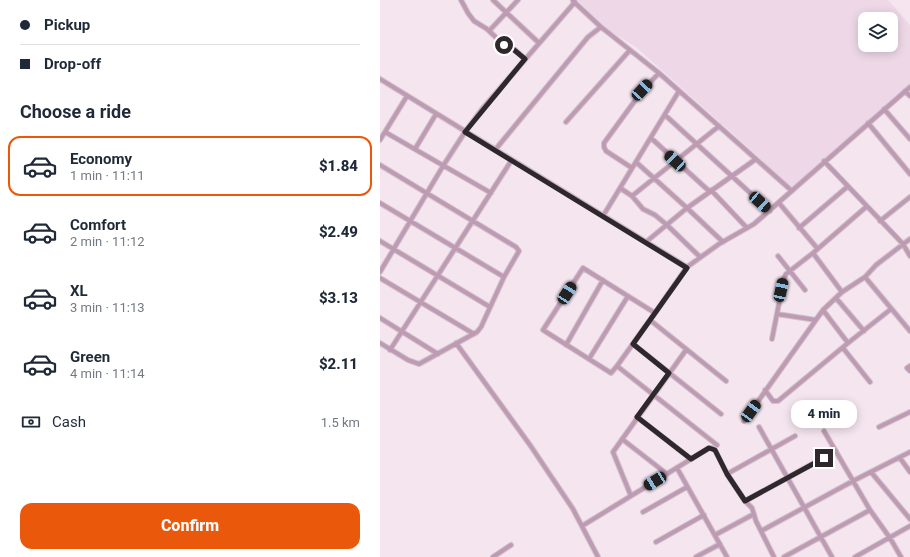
<!DOCTYPE html>
<meta charset="utf-8">
<style>
body{margin:0;font-family:Roboto,sans-serif;background:#f2f2f3;color:#1f2937;height:100vh;display:flex;flex-direction:column;font-size:15px;white-space:nowrap}
*{box-sizing:border-box;margin:0}
p{font-size:13px;color:#747a83}
.icon{flex:none;width:22px;height:22px;fill:none;stroke:currentColor;stroke-width:2;stroke-linecap:round;stroke-linejoin:round}
.map{position:relative;flex:1;overflow:hidden}
.sheet{display:flex;flex-direction:column;background:#fff;width:380px}
.sheet>*{flex:none}
.hud{display:grid;align-content:center;height:88px;padding:0 20px;background:#fff}
.controls{position:absolute;left:478px;top:12px;display:grid;gap:8px}
.controls a{display:grid;place-items:center;width:40px;height:40px;border-radius:8px;background:#fff;box-shadow:0 2px 10px #0003;font-size:20px}
.end{position:absolute;width:18px;height:18px;margin:-9px;border:5px solid #2e282c;background:#fff;box-shadow:0 0 0 2px #fff}
.from{border-radius:50%}
.bubble{position:absolute;height:28px;border-radius:12px;background:#fff;box-shadow:0 2px 10px #0003;font-size:13px;font-weight:800;line-height:28px;text-align:center}
.car{position:absolute;width:12px;height:24px;margin:-12px -6px;border-radius:5px;box-shadow:0 0 3px 1px #0007;background:linear-gradient(#222 24%,#8ab4d8 0 40%,#222 0 76%,#8ab4d8 0 86%,#222 0)}
.hud b{display:flex;align-items:center;gap:14px;height:38px;font-size:15px}
.hud b+b{border-top:1px solid #e0e1e3}
.hud i{width:10px;height:10px;background:#1f2937}
ul{padding:0;list-style:none}
li{display:flex;align-items:center;gap:12px;height:60px;margin:0 8px 6px;padding:0 12px;border:2px solid transparent;border-radius:12px}
li div{flex:1}
li b{display:block;font-size:15px}
li em{font-style:normal;font-weight:800}
li.on{border-color:#ea580c}
li>.icon{width:36px;height:36px;stroke-width:1.5}
h2{padding:0 20px;font-size:18px;line-height:48px}
.pay{display:flex;align-items:center;gap:10px;height:44px;padding:0 20px;font-size:15px}
.pay p{margin-inline-start:auto}
.cta{display:flex;gap:8px;margin-top:auto;padding:8px 20px}
.cta a{flex:1;height:46px;border-radius:12px;background:#ea580c;color:#fff;font-size:16px;font-weight:800;line-height:46px;text-align:center}
main{display:flex;flex:1;min-height:0}
.map>svg:first-child{display:block}
.built{fill:#eed8e7;fill-rule:evenodd}
.lines{fill:none;stroke-linecap:round;stroke-linejoin:round}
.street-casing{stroke:#d0c3cc;stroke-width:6}
.street{stroke:#be9bb3;stroke-width:4}
.route{stroke:#2e282c;stroke-width:5}
</style>
<main>
<section class="sheet">
<div class="hud">
<b><i class="from"></i>Pickup</b>
<b><i></i>Drop-off</b>
</div>
<h2>Choose a ride</h2>
<ul>
<li class="on"><svg class="icon" aria-label="car" viewBox="0 0 24 24"><path d="M5 17H2v-5l4-1 3-4h7l3 4 3 1v5h-3M9 17h6M6 11h13"/><circle cx="7" cy="17" r="2"/><circle cx="17" cy="17" r="2"/></svg><div><b>Economy</b><p>1 min · 11:11</p></div><em>$1.84</em></li>
<li><svg class="icon" aria-label="car" viewBox="0 0 24 24"><path d="M5 17H2v-5l4-1 3-4h7l3 4 3 1v5h-3M9 17h6M6 11h13"/><circle cx="7" cy="17" r="2"/><circle cx="17" cy="17" r="2"/></svg><div><b>Comfort</b><p>2 min · 11:12</p></div><em>$2.49</em></li>
<li><svg class="icon" aria-label="car" viewBox="0 0 24 24"><path d="M5 17H2v-5l4-1 3-4h7l3 4 3 1v5h-3M9 17h6M6 11h13"/><circle cx="7" cy="17" r="2"/><circle cx="17" cy="17" r="2"/></svg><div><b>XL</b><p>3 min · 11:13</p></div><em>$3.13</em></li>
<li><svg class="icon" aria-label="car" viewBox="0 0 24 24"><path d="M5 17H2v-5l4-1 3-4h7l3 4 3 1v5h-3M9 17h6M6 11h13"/><circle cx="7" cy="17" r="2"/><circle cx="17" cy="17" r="2"/></svg><div><b>Green</b><p>4 min · 11:14</p></div><em>$2.11</em></li>
</ul>
<div class="pay"><svg class="icon" aria-label="cash" viewBox="0 0 24 24"><path d="M3 7h18v10H3z"/><circle cx="12" cy="12" r="2"/></svg>Cash<p>1.5 km</p></div>
<div class="cta"><a>Confirm</a></div>
</section>
<div class="map">
<svg width="530" height="557" viewBox="0 0 530 557">
<rect width="100%" height="100%" fill="#f4e5ef"/>
<path class="built" d="M 197,0 L 508,0 L 530,25 L 530,84 L 412,187 L 256,47 L 230,31 ZM 485,19 L 511,19 L 511,45 L 485,45 Z"/>
<g class="lines">
<g class="street-casing">
<path id="street" d="M 81,0 L 88,13 L 94,21 L 107,29 L 124,45 L 135,50 L 145,59
M 113,0 L 159,43
M 193,1 L 221,27 L 279,73 L 412,191
M 109,31 L 138,0
M 0,79 L 307,267 L 339,244 L 374,224 L 530,87
M 525,91 L 530,96
M 504,109 L 530,139
M 285,115 L 390,211
M 186,122 L 250,50
M 488,123 L 530,174
M 5,132 L 111,193
M 271,138 L 329,191
M 0,140 L 27,96
M 35,149 L 56,114
M 115,150 L 208,37 L 221,27
M 444,161 L 523,244 L 530,256
M 256,162 L 307,208 L 343,242
M 0,165 L 136,247 L 139,251 L 124,277 L 101,327 L 97,332 L 39,364 L 28,360 L 0,343
M 252,168 L 226,151 L 224,147 L 224,143 L 262,91 L 279,73
M 240,188 L 252,196 L 263,209 L 275,215 L 287,225 L 320,257
M 331,190 L 367,228
M 252,196 L 339,126
M 0,203 L 124,277
M 399,203 L 437,248
M 223,216 L 299,91
M 500,221 L 530,197
M 419,228 L 467,187
M 0,241 L 110,307
M 266,242 L 307,208 L 376,159
M 398,256 L 425,290
M 307,267 L 275,313 L 203,268 L 163,330 L 231,373 L 237,366 L 337,445
M 0,272 L 63,166 L 85,132 L 102,109 L 195,2
M 485,277 L 530,331
M 0,278 L 94,334
M 462,292 L 485,277 L 496,265 L 530,239
M 456,298 L 484,331
M 443,310 L 468,343 L 511,309
M 397,314 L 436,320
M 0,318 L 58,354
M 270,320 L 346,381
M 392,339 L 404,278 L 406,274 L 433,253
M 76,343 L 150,445 L 193,509 L 218,557
M 253,344 L 341,414
M 186,345 L 223,280
M 463,348 L 490,382
M 10,350 L 131,161
M 209,359 L 248,296
M 237,366 L 275,313
M 530,366 L 527,368 L 530,371
M 385,390 L 393,401 L 398,401 L 468,343
M 257,417 L 311,459
M 364,421 L 443,310 L 462,292 L 433,253 L 486,207
M 379,427 L 452,557
M 499,427 L 530,412
M 444,431 L 490,510 L 510,538 L 521,557
M 242,439 L 287,474
M 520,458 L 530,472
M 297,468 L 347,557
M 491,472 L 530,519
M 347,474 L 415,436
M 251,496 L 233,452 L 306,350
M 365,501 L 456,451
M 263,512 L 307,487
M 202,526 L 329,448 L 332,448 L 335,450 L 347,474 L 365,501 L 372,508 L 376,521 L 394,557
M 381,531 L 473,481 L 530,452
M 335,535 L 374,514
M 276,542 L 324,515
M 113,557 L 131,545
M 316,557 L 340,544
M 404,557 L 490,510
M 475,557 L 530,526"/>
</g>
<use href="#street" class="street"/>
</g>
<g class="lines">
<path class="route" d="M 124,45 L 133,49 L 145,59 L 85,132 L 307,268 L 253,344 L 289,373 L 257,417 L 311,459 L 329,448 L 335,450 L 347,474 L 365,501 L 444,458"/>
</g>
</svg>
<div class="controls">
<a><svg class="icon" aria-label="layers" viewBox="0 0 24 24"><path d="M12 4l9 5-9 5-9-5zM3 14l9 5 9-5"/></svg></a>
</div>
<i class="end from" style="left:124px;top:45px"></i>
<i class="end" style="left:444px;top:458px"></i>
<div class="bubble" style="left:411px;top:400px;width:66px">4 min</div>
<i class="car" style="left:262px;top:90px;rotate:43deg"></i>
<i class="car" style="left:295px;top:161px;rotate:313deg"></i>
<i class="car" style="left:380px;top:202px;rotate:132deg"></i>
<i class="car" style="left:401px;top:290px;rotate:12deg"></i>
<i class="car" style="left:187px;top:293px;rotate:33deg"></i>
<i class="car" style="left:371px;top:411px;rotate:36deg"></i>
<i class="car" style="left:275px;top:481px;rotate:239deg"></i>
</div>
</main>
